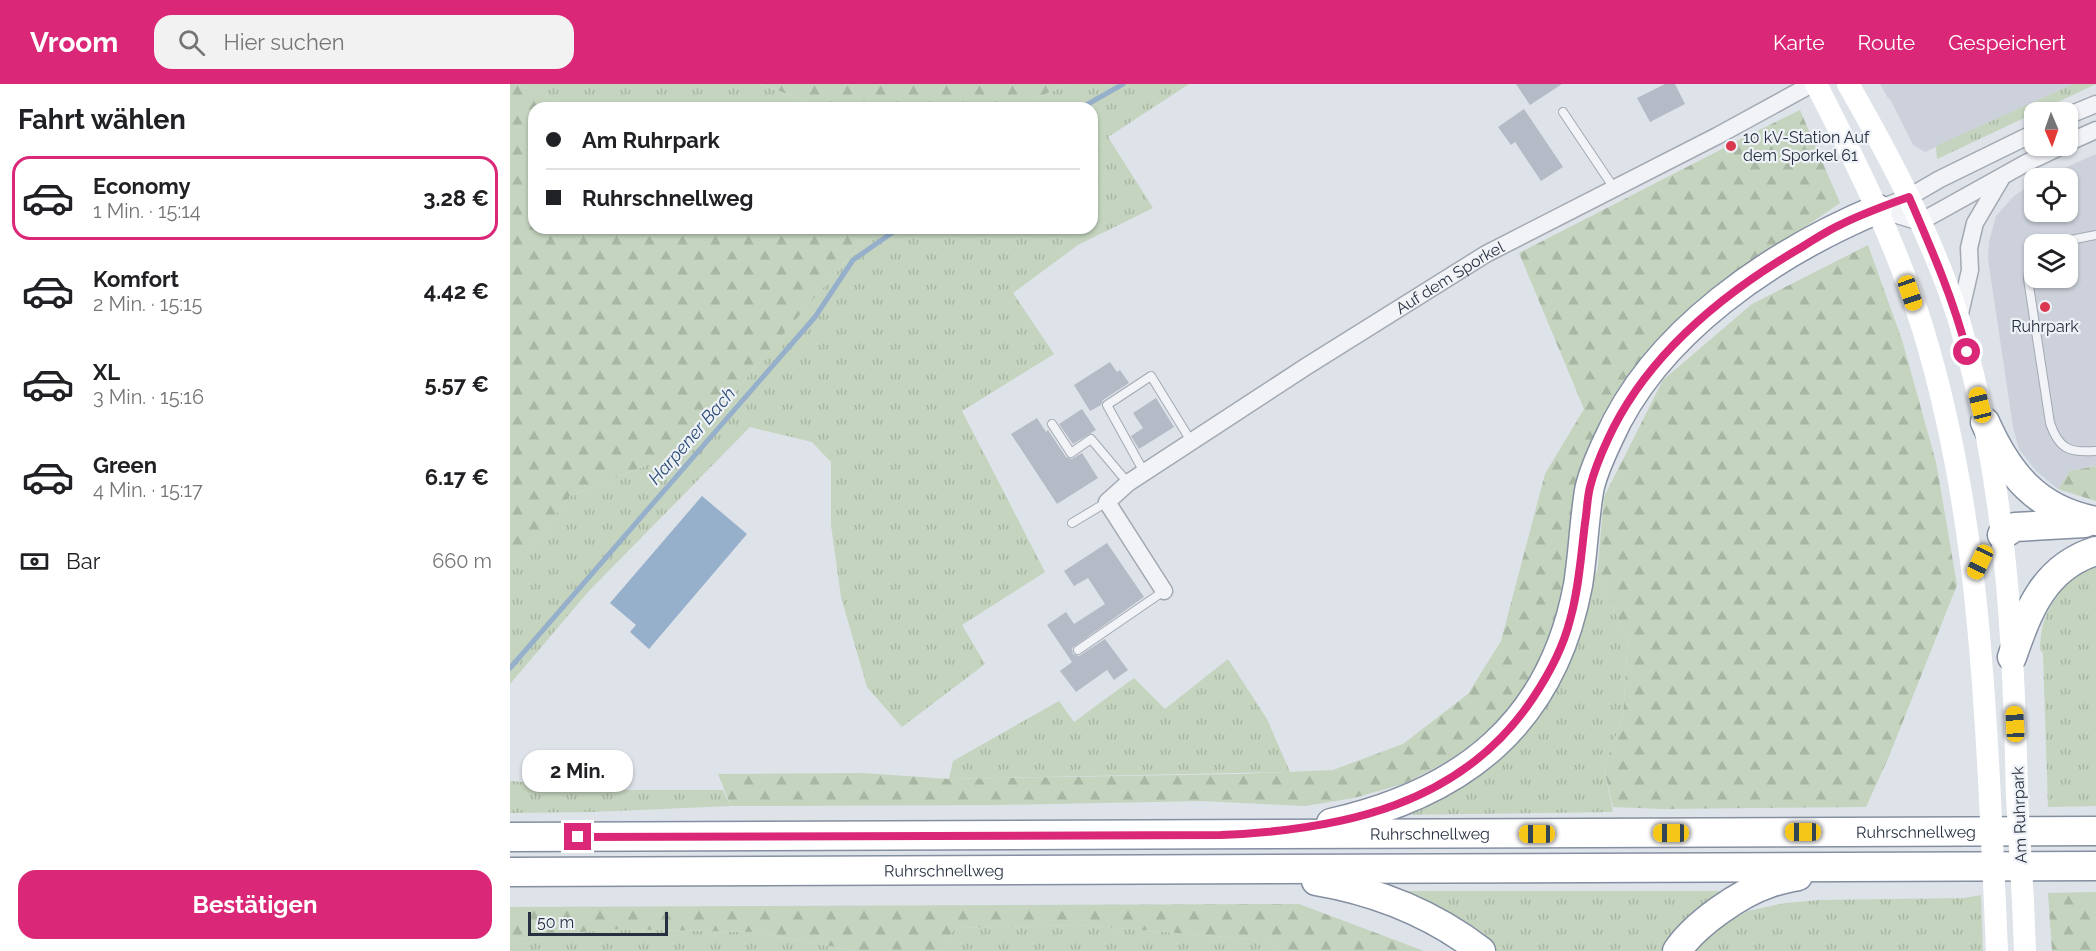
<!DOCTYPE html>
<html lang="de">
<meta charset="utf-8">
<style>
body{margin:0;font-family:Raleway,sans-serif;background:#f2f2f2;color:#202124;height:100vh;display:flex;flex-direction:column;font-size:22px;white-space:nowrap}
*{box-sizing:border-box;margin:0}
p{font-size:20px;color:#757577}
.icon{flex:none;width:33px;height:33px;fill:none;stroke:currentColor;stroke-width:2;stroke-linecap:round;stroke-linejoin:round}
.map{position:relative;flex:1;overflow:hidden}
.side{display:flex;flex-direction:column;background:#fff;width:510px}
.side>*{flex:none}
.banner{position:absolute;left:18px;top:18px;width:570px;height:132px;border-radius:18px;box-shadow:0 2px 4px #0004;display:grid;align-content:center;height:132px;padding:0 18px;background:#fff}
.needle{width:39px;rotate:178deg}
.buttons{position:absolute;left:1514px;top:18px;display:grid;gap:12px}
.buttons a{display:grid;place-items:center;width:54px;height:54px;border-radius:12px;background:#fff;box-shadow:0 2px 4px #0004;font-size:30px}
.scale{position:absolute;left:18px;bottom:15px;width:140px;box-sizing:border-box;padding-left:6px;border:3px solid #263041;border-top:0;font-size:16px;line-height:21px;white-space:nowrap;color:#263041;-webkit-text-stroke:4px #eef1f6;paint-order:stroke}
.end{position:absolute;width:27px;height:27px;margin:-14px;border:8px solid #db2777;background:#fff;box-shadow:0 0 0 3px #fff}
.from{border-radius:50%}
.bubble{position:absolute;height:42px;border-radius:18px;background:#fff;box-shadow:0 2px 4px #0004;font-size:20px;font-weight:700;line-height:42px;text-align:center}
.car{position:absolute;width:18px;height:36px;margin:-18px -9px;border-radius:8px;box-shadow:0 0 4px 2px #0007;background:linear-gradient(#f5c518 24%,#345 0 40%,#f5c518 0 76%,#345 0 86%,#f5c518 0)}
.banner b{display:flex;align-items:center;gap:21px;height:57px;font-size:22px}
.banner b+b{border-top:2px solid #e0e0e0}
.banner i{width:15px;height:15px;background:#202124}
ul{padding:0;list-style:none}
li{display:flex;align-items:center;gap:18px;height:84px;margin:0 12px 9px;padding:0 6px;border:3px solid transparent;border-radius:18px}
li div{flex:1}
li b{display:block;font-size:22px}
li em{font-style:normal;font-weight:700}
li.on{border-color:#db2777}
li>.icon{width:54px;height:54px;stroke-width:1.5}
h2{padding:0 18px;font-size:27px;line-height:72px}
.pay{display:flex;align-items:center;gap:15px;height:66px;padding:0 18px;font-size:22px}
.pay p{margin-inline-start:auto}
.cta{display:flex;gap:12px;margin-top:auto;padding:12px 18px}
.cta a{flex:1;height:69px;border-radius:18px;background:#db2777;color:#fff;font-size:24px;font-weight:700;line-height:69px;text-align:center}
header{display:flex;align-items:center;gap:36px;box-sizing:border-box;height:84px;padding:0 30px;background:#db2777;color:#fff}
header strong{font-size:28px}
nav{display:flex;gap:33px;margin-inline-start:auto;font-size:21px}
.search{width:420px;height:54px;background:#f2f2f2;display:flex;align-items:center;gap:15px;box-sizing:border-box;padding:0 21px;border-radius:18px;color:#757577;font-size:22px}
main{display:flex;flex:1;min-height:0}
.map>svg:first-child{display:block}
.built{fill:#ccd1db;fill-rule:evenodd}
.grass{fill:url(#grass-tufts)}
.forest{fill:url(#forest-firs)}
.water{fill:#96b0cc}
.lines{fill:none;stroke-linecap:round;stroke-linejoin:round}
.stream{stroke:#96b0cc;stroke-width:5}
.building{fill:#b5bbc6}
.service-casing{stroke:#a3a9b3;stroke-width:10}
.minor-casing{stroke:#a3a9b3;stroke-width:19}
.motorway-casing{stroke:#848fa1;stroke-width:31}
.service{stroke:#f1f3f7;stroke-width:8}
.minor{stroke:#f1f3f7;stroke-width:16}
.secondary{stroke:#fff;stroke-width:22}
.motorway{stroke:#fff;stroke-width:28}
.secondary-bridge{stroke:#fff;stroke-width:22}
.route{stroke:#db2777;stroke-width:8}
.poi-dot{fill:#d93850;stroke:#eef1f6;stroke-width:2}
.labels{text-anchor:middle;stroke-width:4.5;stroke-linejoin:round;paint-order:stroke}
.poi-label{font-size:16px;fill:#263041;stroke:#eef1f6;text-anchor:start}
.street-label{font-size:16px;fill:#263041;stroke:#eef1f6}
.water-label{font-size:18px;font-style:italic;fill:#2d4e78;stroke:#eef1f6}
</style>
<header>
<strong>Vroom</strong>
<div class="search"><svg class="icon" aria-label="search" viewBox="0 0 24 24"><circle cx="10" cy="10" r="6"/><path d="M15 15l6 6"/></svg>Hier suchen</div>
<nav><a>Karte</a><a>Route</a><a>Gespeichert</a></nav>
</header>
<main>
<section class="side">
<h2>Fahrt wählen</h2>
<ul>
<li class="on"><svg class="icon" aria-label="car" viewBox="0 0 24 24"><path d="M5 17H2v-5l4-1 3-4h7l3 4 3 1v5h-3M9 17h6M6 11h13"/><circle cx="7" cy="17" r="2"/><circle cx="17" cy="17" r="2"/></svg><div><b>Economy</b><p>1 Min. · 15:14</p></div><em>3.28 €</em></li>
<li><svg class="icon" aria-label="car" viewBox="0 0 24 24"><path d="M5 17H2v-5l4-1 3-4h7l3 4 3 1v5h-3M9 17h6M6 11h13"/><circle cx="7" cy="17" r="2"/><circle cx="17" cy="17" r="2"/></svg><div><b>Komfort</b><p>2 Min. · 15:15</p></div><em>4.42 €</em></li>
<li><svg class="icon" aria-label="car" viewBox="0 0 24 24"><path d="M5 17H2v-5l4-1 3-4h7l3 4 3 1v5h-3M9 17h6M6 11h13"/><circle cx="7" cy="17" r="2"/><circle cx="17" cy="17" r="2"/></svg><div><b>XL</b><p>3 Min. · 15:16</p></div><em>5.57 €</em></li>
<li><svg class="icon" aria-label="car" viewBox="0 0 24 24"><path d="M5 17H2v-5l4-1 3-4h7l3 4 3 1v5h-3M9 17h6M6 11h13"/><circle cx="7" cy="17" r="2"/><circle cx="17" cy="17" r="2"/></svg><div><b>Green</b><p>4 Min. · 15:17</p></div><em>6.17 €</em></li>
</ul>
<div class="pay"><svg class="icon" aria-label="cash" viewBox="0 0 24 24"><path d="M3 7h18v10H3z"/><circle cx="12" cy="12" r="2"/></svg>Bar<p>660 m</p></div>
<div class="cta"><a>Bestätigen</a></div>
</section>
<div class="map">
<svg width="1586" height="867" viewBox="0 0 1586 867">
<defs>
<pattern id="grass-tufts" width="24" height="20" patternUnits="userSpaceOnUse" patternTransform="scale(1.5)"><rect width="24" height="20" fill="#c4d4be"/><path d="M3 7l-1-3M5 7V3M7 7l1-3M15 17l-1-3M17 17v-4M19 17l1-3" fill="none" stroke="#a8b6a4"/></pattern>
<pattern id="forest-firs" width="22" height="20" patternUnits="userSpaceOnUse" patternTransform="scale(1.5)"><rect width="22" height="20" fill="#c4d4be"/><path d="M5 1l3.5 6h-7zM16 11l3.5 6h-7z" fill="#a8b6a4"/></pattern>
</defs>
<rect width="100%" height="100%" fill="#dee2e9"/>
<path class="built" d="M 1370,0 L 1563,0 L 1415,68 L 1403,61 L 1380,15 L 1378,14 Z
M 1586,70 L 1586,382 L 1560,387 L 1548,405 L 1526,387 L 1509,365 L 1503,343 L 1478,175 L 1479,158 L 1486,132 L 1504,112 L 1524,98 L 1524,128 L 1557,128 L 1557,94 L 1532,94 ZM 1524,160 L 1557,160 L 1557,194 L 1524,194 Z"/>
<path class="grass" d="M 5,0 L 250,0 L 314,24 L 66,24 Z
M 558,0 L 679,0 L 598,53 L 643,124 L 568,161 L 503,209 L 544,270 L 452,327 L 535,488 L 452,541 L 475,580 L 392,643 L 357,603 L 331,513 L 321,441 L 321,378 L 302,358 L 240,343 L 78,508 L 0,600 L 0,489 L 60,412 L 170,368 L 219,314 L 352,158 L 367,144 L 582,144 L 582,24 L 504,24 Z
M 1563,0 L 1586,0 L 1427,75 L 1426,62 Z
M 1082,473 L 1087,491 L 1118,555 L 1113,632 L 1094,684 L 1103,728 L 883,731 L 977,680 Z
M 1586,475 L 1586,722 L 1538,723 L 1533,569 L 1530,566 C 1531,542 1534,531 1548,511 L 1543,505 Z
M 718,575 L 757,635 L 780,688 L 439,695 L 443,677 L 549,617 L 564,638 L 624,594 L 655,625 Z
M 0,697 L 117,706 L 213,706 L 221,722 L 83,728 L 0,729 Z
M 880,807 L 1222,807 L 1155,867 L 987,867 L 967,851 Z
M 1471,811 L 1473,867 L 1184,867 L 1214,840 L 1238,827 L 1275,819 L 1310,816 L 1454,814 Z
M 571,841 L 739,855 L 786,867 L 432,867 L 445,844 Z
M 99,845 L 244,848 L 347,867 L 0,867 L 0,856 Z"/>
<path class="forest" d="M 0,0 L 5,0 L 66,24 L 24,24 L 24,144 L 368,145 L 352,158 L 219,314 L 170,368 L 60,412 L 0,489 Z
M 251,0 L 558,0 L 504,24 L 314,24 Z
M 1290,26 L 1330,119 L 1186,217 L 1110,302 L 1091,334 L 1067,407 L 1050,531 L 1034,568 L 1007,614 L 977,648 L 942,675 L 893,700 L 844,714 L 795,722 L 692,717 L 487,721 L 221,722 L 208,690 L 353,689 L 439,695 L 728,690 L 823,686 L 893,660 L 958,610 L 991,557 L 1035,390 L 1074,325 L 1009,169 L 1214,64 L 1217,69 L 1228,64 L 1225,58 Z
M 1358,161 L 1392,256 L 1426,378 L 1447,501 L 1380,670 L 1356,723 L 1152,725 L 1103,723 L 1094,684 L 1113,632 L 1118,555 L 1087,491 L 1094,413 L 1153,296 L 1242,220 Z
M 1586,382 L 1586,417 L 1548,405 L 1560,387 Z
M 1586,808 L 1586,867 L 1542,867 L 1538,809 Z
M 789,820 L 914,867 L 786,867 L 739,855 L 571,841 L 445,844 L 432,867 L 347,867 L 244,848 L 99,845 L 0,856 L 0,823 Z"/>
<path class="water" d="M 192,412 L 237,450 L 139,565 L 120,548 L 126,541 L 100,519 Z"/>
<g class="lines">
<path class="stream" d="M 571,24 L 613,0
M 0,584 L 305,233 L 343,176 L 389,144"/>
</g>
<path class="building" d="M 1006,0 L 1052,0 L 1020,21 Z
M 1155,0 L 1165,0 L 1175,20 L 1140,38 L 1127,14 Z
M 1014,25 L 1053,83 L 1031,97 L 1005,58 L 1001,61 L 988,43 Z
M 600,278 L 607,288 L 610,286 L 619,299 L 593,316 L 591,321 L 580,327 L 564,301 Z
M 646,314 L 664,343 L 629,365 L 621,352 L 633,344 L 623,329 Z
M 572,325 L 586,346 L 563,360 L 549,340 Z
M 527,334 L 536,348 L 538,346 L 556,373 L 562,375 L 572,369 L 588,394 L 547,420 L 501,350 Z
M 597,459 L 634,513 L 562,564 L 563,570 L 569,572 L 595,555 L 618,586 L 604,596 L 597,586 L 566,608 L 550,587 L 562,578 L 537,541 L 556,528 L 564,540 L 595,520 L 578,494 L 564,502 L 554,487 Z"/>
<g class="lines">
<g class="service-casing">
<path id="service" d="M 1053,28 L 1104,104
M 1540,160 L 1586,151
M 1524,173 L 1520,179 L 1518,195 L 1540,339 C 1549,365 1559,369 1586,367
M 542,340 L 561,369 L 581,355 L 618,399
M 634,388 L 597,321 L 641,292 L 681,357
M 562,439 L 597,418
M 568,566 L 654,507"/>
</g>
<g class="minor-casing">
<g id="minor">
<path d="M 1557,32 L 1586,20"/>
<path d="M 1557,59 L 1586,46"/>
<path d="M 1368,125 L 1410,138 L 1516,79 L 1552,62"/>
<path d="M 1368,125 L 1399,113 L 1430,95 L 1524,49"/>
<path d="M 1449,234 L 1460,186 L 1459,164 L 1465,139 L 1491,95"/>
<path id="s1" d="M 654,507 L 597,418 L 618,399 L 797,282 L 976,170 L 1207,52 L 1302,0"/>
</g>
</g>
<g class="motorway-casing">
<g id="motorway">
<path d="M 1475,338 C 1498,390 1527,426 1586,437"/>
<path d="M 1492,451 L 1505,443 L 1575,439"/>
<path d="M 1502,573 C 1518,527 1534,483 1586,467"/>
<path d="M 821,739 C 953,709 1042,640 1068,501 C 1073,470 1074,438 1079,407 C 1082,390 1091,371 1098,356 C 1145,248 1263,169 1368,125"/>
<path id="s2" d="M 0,753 L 1586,747"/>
<path id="s3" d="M 0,788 L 1586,782"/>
<path d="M 806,797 C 865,807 923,830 971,867"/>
<path d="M 1167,867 C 1185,840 1230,809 1260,799 C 1269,796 1279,794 1288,792"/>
</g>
</g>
<use href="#service" class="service"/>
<use href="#minor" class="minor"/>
<path class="secondary" d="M 1306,0 C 1347,80 1386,159 1413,245 C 1460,400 1472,554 1480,715
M 1338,0 C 1381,75 1421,151 1448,233 C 1454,252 1458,271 1463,290 C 1498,428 1504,571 1507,713
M 1513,818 L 1515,867
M 1485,820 L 1487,867"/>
<use href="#motorway" class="motorway"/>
<path class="secondary-bridge" d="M 1507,713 L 1513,818
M 1480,715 L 1485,820"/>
</g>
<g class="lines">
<path class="route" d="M 68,753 L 711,751 C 832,746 952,721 1023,614 C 1039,590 1053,564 1060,536 C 1069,504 1071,471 1075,439 C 1077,427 1077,415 1080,403 C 1084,387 1091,370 1098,355 C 1137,270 1213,209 1292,163 C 1305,155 1318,146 1332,140 C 1354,129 1377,121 1399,113 C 1421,164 1443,214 1457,268"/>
</g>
<g class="poi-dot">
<circle cx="1221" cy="62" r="6"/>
<circle cx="1535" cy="223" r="6"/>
</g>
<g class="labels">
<g class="poi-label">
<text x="1233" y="59">10 kV-Station Auf<tspan x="1233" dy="18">dem Sporkel 61</tspan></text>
<text x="1535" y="248" text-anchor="middle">Ruhrpark</text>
</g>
<g class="street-label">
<text dy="6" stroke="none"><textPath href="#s1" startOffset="516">Auf dem Sporkel</textPath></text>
<text transform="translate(1509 731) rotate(-92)" y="6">Am Ruhrpark</text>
<text dy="6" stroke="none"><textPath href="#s2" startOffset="1406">Ruhrschnellweg</textPath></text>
<text dy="6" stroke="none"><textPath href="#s2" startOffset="920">Ruhrschnellweg</textPath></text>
<text dy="6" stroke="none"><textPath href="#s3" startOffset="434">Ruhrschnellweg</textPath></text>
</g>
<g class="water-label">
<text transform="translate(182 352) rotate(-49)" y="6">Harpener Bach</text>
</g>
</g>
</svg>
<div class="buttons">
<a><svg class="needle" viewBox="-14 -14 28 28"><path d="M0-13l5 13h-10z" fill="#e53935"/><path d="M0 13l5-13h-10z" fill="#757577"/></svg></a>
<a><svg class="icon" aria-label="locate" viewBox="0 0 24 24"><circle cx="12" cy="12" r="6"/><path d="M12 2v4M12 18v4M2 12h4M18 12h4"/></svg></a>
<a><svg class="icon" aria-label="layers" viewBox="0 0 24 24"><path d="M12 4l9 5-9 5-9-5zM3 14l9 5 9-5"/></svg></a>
</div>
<div class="scale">50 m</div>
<i class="end from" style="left:1457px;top:268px"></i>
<i class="end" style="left:68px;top:753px"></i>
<div class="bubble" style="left:12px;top:666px;width:111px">2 Min.</div>
<i class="car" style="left:1400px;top:209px;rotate:161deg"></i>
<i class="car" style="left:1470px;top:321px;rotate:346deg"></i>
<i class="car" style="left:1470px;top:478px;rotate:205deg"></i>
<i class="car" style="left:1505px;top:640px;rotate:357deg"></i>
<i class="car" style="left:1293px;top:748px;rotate:270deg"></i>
<i class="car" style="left:1161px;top:749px;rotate:270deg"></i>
<i class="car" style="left:1027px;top:750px;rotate:270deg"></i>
<div class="banner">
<b><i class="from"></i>Am Ruhrpark</b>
<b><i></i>Ruhrschnellweg</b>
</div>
</div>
</main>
